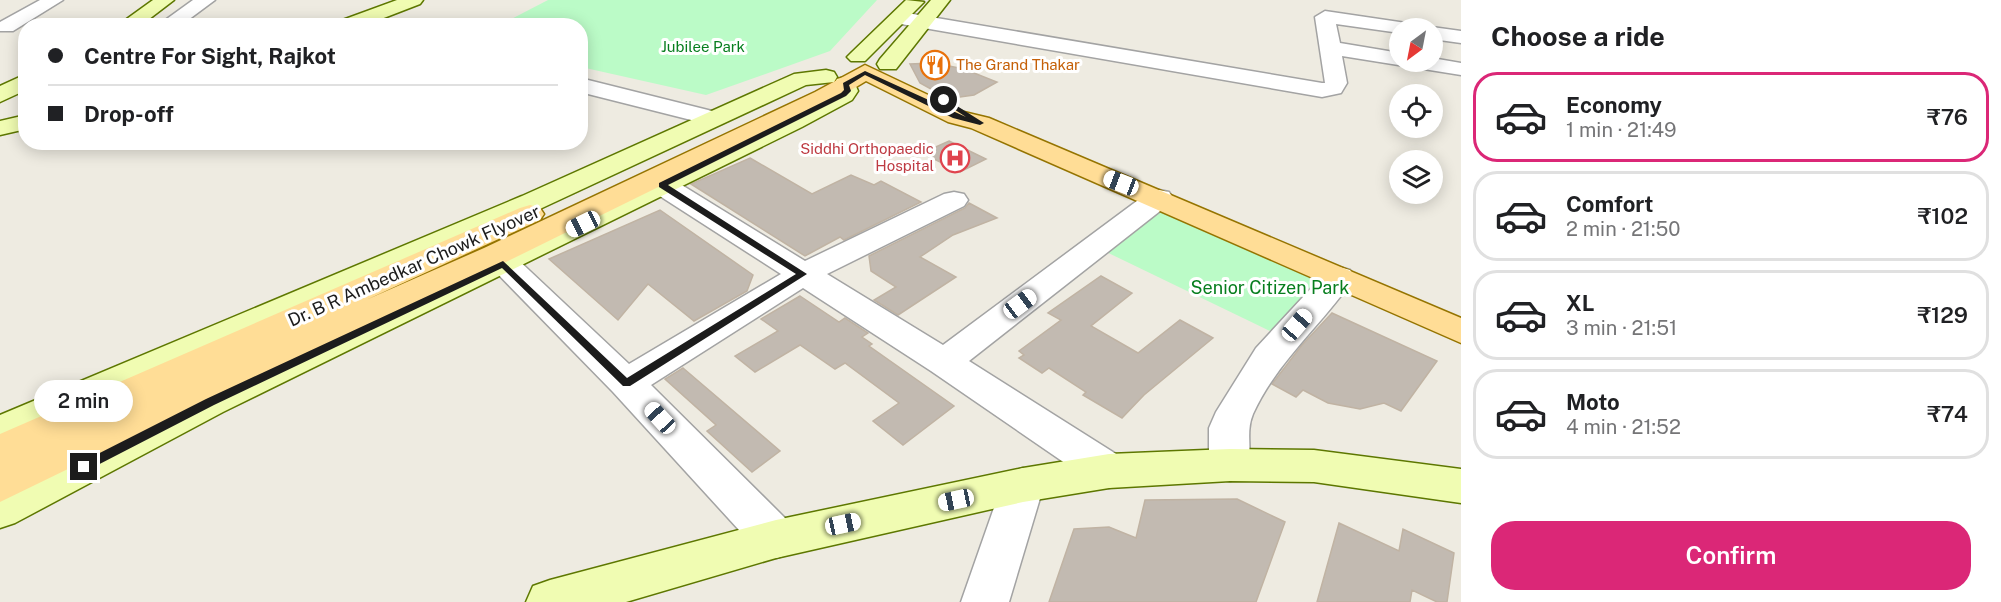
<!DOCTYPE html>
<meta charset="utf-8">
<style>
body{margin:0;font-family:"Public Sans",sans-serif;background:#f6f6f6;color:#202124;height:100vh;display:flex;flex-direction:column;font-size:22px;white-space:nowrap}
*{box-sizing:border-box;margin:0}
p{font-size:20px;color:#757577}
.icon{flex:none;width:33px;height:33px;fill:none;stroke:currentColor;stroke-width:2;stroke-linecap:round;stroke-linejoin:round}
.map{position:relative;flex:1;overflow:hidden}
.side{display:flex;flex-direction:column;background:#fff;width:540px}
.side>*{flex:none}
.top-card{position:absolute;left:18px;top:18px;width:570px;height:132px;border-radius:24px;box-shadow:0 3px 15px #0003;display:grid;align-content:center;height:132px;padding:0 30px;background:#fff}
.needle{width:39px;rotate:212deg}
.controls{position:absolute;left:1389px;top:18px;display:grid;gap:12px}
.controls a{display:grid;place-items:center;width:54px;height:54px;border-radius:50%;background:#fff;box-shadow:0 3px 15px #0003;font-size:30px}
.end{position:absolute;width:27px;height:27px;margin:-14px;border:8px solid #1c1c1c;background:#fff;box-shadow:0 0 0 3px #fff}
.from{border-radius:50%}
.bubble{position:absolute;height:42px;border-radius:21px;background:#fff;box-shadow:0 3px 15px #0003;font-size:20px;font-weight:600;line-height:42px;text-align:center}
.car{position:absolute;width:18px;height:36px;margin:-18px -9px;border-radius:8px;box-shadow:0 0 4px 2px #0007;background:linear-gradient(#fff 24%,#345 0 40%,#fff 0 76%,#345 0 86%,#fff 0)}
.top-card b{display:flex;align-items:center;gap:21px;height:57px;font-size:22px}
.top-card b+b{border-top:2px solid #e0e0e0}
.top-card i{width:15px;height:15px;background:#202124}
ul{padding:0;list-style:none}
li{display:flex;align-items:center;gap:18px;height:90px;margin:0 12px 9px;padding:0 18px;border:3px solid #e0e0e0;border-radius:24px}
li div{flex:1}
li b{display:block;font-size:22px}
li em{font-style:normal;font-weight:600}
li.active{border-color:#db2777}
li>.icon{width:54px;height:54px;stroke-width:1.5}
h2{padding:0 30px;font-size:27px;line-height:72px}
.action{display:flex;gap:12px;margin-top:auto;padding:12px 30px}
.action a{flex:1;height:69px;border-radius:24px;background:#db2777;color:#fff;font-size:24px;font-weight:600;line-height:69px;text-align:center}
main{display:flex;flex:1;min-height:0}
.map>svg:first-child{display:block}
.park{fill:#bbfbc7}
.building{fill:#c2bab1;stroke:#c0b3a3;stroke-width:1.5}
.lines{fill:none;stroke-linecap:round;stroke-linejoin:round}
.street-casing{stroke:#a3a3a3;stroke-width:3}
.secondary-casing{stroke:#5d7700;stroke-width:3}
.primary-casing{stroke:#957400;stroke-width:3}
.street{fill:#fff;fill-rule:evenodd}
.secondary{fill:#f0fcb2;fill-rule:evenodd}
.primary{fill:#ffdd96;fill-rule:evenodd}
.route{fill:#1c1c1c}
.labels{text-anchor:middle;stroke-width:6;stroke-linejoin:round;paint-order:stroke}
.far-park-label{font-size:15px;fill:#077e1e;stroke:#fff}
.far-food-label{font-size:15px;fill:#c56008;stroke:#fff;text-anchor:start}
.far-health-label{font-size:15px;fill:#be3a42;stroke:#fff;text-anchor:end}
.street-label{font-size:18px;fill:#1c1c1c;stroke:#fff}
.park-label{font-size:18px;fill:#077e1e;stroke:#fff}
</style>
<main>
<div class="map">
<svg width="1461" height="602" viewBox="0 0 1461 602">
<rect width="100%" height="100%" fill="#eeebe1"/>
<path class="park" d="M 548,0 L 877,0 L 830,51 L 706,95 L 581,67 L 580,26 L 500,25 Z
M 1159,198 L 1339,277 L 1278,335 L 1096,247 Z"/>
<path class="building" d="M 934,63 L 964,69 L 997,82 L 974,95 L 960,97 L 931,89 L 920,83 L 910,64 Z
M 949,141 L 986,159 L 960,172 L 922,153 Z
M 750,158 L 812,194 L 851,175 L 874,185 L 881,181 L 921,202 L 844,240 L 840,237 L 805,256 L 691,184 Z
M 969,203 L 997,218 L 953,235 L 920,257 L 956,277 L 898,315 L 874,300 L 896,287 L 871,271 L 869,256 L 965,208 Z
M 660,210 L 753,275 L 747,291 L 694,321 L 648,284 L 618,320 L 549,259 Z
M 1101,276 L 1132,293 L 1091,326 L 1138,353 L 1180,320 L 1213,338 L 1144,395 L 1122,418 L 1083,395 L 1086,392 L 1049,368 L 1042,373 L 1019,358 L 1024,355 L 1019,351 L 1061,320 L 1048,313 Z
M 800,296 L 839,322 L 845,318 L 868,333 L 862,337 L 872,344 L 869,346 L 954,406 L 903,445 L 873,421 L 899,403 L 845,363 L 835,369 L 800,345 L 755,372 L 735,356 L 778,331 L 761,319 Z
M 1332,313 L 1437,361 L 1401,411 L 1384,403 L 1360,409 L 1328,403 L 1303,390 L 1296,397 L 1272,384 L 1302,345 Z
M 683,368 L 780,451 L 752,472 L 707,431 L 716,425 L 665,379 Z
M 1237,499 L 1285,522 L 1256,602 L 1049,602 L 1074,529 L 1109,527 L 1136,538 L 1145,500 Z
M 1339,523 L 1399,551 L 1403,529 L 1454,553 L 1447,602 L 1437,602 L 1412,590 L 1410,602 L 1317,602 Z"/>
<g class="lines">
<g class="street-casing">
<path id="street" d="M 40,0 L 63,0 L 13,31 L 0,31 L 0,22 Z
M 193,0 L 215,0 L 180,26 L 157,26 Z
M 1325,11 L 1413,24 L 1415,28 L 1400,28 L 1400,33 L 1336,24 L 1340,43 L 1400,53 L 1400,62 L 1432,62 L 1432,58 L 1461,63 L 1461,75 L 1342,56 L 1347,83 L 1341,93 L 1322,97 L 901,24 L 891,18 L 901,12 L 1322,83 L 1325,83 L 1315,17 Z
M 1432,27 L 1461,31 L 1461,43 L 1432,39 L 1432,28 L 1426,28 Z
M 580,78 L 720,113 L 723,118 L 720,123 L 711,125 L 580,92 Z
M 662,177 L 672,179 L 805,261 L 944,194 L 954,192 L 964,194 L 968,200 L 964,206 L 827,274 L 943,345 L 1149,192 L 1159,190 L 1169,192 L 1173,198 L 1169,204 L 969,361 L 1124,459 L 1130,471 L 1124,483 L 1109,488 L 1094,483 L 931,371 L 803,288 L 651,385 L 792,525 L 798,539 L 792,553 L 776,558 L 760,553 L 613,392 L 487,263 L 492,256 L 503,254 L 514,256 L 629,364 L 781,274 L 652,191 L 648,185 L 652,179 Z
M 1339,267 L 1350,270 L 1355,277 C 1323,324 1277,361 1253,414 C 1244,435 1255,456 1245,477 L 1230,481 L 1215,477 L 1209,465 L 1209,428 L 1216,412 L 1256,348 L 1328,270 Z
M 1023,468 L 1038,473 L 1044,485 L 1009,602 L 961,602 L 1002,485 L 1008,473 Z"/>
</g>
<g class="secondary-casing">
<path id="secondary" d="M 153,0 L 174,0 L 140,26 L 117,26 Z
M 397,0 L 423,0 L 420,4 L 363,26 L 335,26 L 337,22 Z
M 906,0 L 924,2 L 865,61 L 851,61 L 847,57 L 851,53 Z
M 931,0 L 950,0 L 896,69 L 880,69 L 877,64 L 880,59 Z
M 826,70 L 834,72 L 837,77 L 834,82 L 806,85 L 542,208 L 0,447 L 0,415 L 522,196 L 794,74 Z
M 26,74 L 26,90 L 0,102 L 0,86 Z
M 845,77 L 853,79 L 858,91 L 852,100 L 802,127 L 223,412 L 15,523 L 0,528 L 0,490 C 259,361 523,241 784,117 L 835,90 L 834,84 L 837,79 Z
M 26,115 L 26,129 L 0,135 L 0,121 Z
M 1230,449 L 1314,450 L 1461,469 L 1461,503 L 1314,482 L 1230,481 L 1109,488 L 1023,502 L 776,558 L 626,602 L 526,602 L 533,586 L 550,580 L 776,520 L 1023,468 L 1109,454 Z"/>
</g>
<g class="primary-casing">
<path id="primary" d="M 865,65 L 964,112 L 989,118 L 1461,318 L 1461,343 L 971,128 L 948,122 L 866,81 L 831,102 L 506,262 L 247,382 L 0,502 L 0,434 L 520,208 L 530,205 L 540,208 L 544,214 L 540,220 L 366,300 L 484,248 L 815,92 Z"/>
</g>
<use href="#street" class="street"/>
<use href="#secondary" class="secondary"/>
<use href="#primary" class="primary"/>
</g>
<path class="route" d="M 865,71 L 966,117 L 940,100 L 946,99 L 984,123 L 980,125 L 953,118 L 865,75 L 849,85 L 851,91 L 846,96 L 668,185 L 807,274 L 630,386 L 623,386 L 502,268 L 214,405 L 88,470 L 84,472 L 78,467 L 80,463 L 206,399 L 503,261 L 627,378 L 796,274 L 659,187 L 659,183 L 841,93 L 844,90 L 843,83 Z"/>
<defs>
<g id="restaurant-ring" transform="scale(1.5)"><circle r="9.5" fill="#fff" stroke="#e8710a" stroke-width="1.5"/><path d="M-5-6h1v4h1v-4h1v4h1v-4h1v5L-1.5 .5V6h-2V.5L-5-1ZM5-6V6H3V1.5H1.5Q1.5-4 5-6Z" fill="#e8710a"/></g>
<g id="hospital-ring" transform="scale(1.5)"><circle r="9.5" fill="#fff" stroke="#e0444e" stroke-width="1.5"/><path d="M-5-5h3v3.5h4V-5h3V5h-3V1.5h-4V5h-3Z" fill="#e0444e"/></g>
</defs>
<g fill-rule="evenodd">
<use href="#restaurant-ring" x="935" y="65"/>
<use href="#hospital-ring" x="955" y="158"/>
</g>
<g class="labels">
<g class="far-park-label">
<text x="703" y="52">Jubilee Park</text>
</g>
<g class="far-food-label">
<text x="956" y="70">The Grand Thakar</text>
</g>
<g class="far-health-label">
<text x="934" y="154">Siddhi Orthopaedic<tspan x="934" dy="17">Hospital</tspan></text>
</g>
<g class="street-label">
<text transform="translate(414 266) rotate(-24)" y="6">Dr. B R Ambedkar Chowk Flyover</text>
</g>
<g class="park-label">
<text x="1270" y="294">Senior Citizen Park</text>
</g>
</g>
</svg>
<div class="controls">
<a><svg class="needle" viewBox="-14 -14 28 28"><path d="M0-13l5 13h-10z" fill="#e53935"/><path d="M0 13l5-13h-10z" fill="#757577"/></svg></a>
<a><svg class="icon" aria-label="locate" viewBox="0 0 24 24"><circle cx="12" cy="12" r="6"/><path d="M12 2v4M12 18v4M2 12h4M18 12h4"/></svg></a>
<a><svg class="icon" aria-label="layers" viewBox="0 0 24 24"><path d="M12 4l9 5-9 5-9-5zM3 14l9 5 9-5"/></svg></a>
</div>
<i class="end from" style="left:944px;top:100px"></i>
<i class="end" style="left:84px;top:467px"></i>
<div class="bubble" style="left:34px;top:380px;width:99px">2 min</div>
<i class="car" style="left:1121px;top:183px;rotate:291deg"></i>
<i class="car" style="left:583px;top:224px;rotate:244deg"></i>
<i class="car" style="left:1020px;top:304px;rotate:53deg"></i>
<i class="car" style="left:1297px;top:325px;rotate:41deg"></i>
<i class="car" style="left:660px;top:418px;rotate:317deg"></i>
<i class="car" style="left:956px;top:500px;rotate:258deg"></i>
<i class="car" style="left:843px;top:524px;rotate:78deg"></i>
<div class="top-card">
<b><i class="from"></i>Centre For Sight, Rajkot</b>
<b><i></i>Drop-off</b>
</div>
</div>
<section class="side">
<h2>Choose a ride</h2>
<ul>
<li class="active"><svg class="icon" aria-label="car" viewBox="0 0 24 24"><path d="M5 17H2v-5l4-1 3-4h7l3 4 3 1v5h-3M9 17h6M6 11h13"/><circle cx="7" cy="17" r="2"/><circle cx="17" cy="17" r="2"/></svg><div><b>Economy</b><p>1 min · 21:49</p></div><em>₹76</em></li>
<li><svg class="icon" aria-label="car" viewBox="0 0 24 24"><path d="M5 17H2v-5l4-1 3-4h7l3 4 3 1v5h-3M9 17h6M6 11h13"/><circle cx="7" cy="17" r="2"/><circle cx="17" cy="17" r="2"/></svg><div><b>Comfort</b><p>2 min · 21:50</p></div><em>₹102</em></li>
<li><svg class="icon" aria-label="car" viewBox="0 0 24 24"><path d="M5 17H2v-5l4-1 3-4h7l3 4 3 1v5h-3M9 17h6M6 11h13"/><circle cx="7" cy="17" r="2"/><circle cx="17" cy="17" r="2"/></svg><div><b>XL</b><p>3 min · 21:51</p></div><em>₹129</em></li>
<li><svg class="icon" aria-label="car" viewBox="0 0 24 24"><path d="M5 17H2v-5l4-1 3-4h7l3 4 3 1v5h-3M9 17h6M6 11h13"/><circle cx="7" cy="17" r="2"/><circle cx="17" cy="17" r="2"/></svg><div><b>Moto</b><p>4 min · 21:52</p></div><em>₹74</em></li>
</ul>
<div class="action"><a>Confirm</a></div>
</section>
</main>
